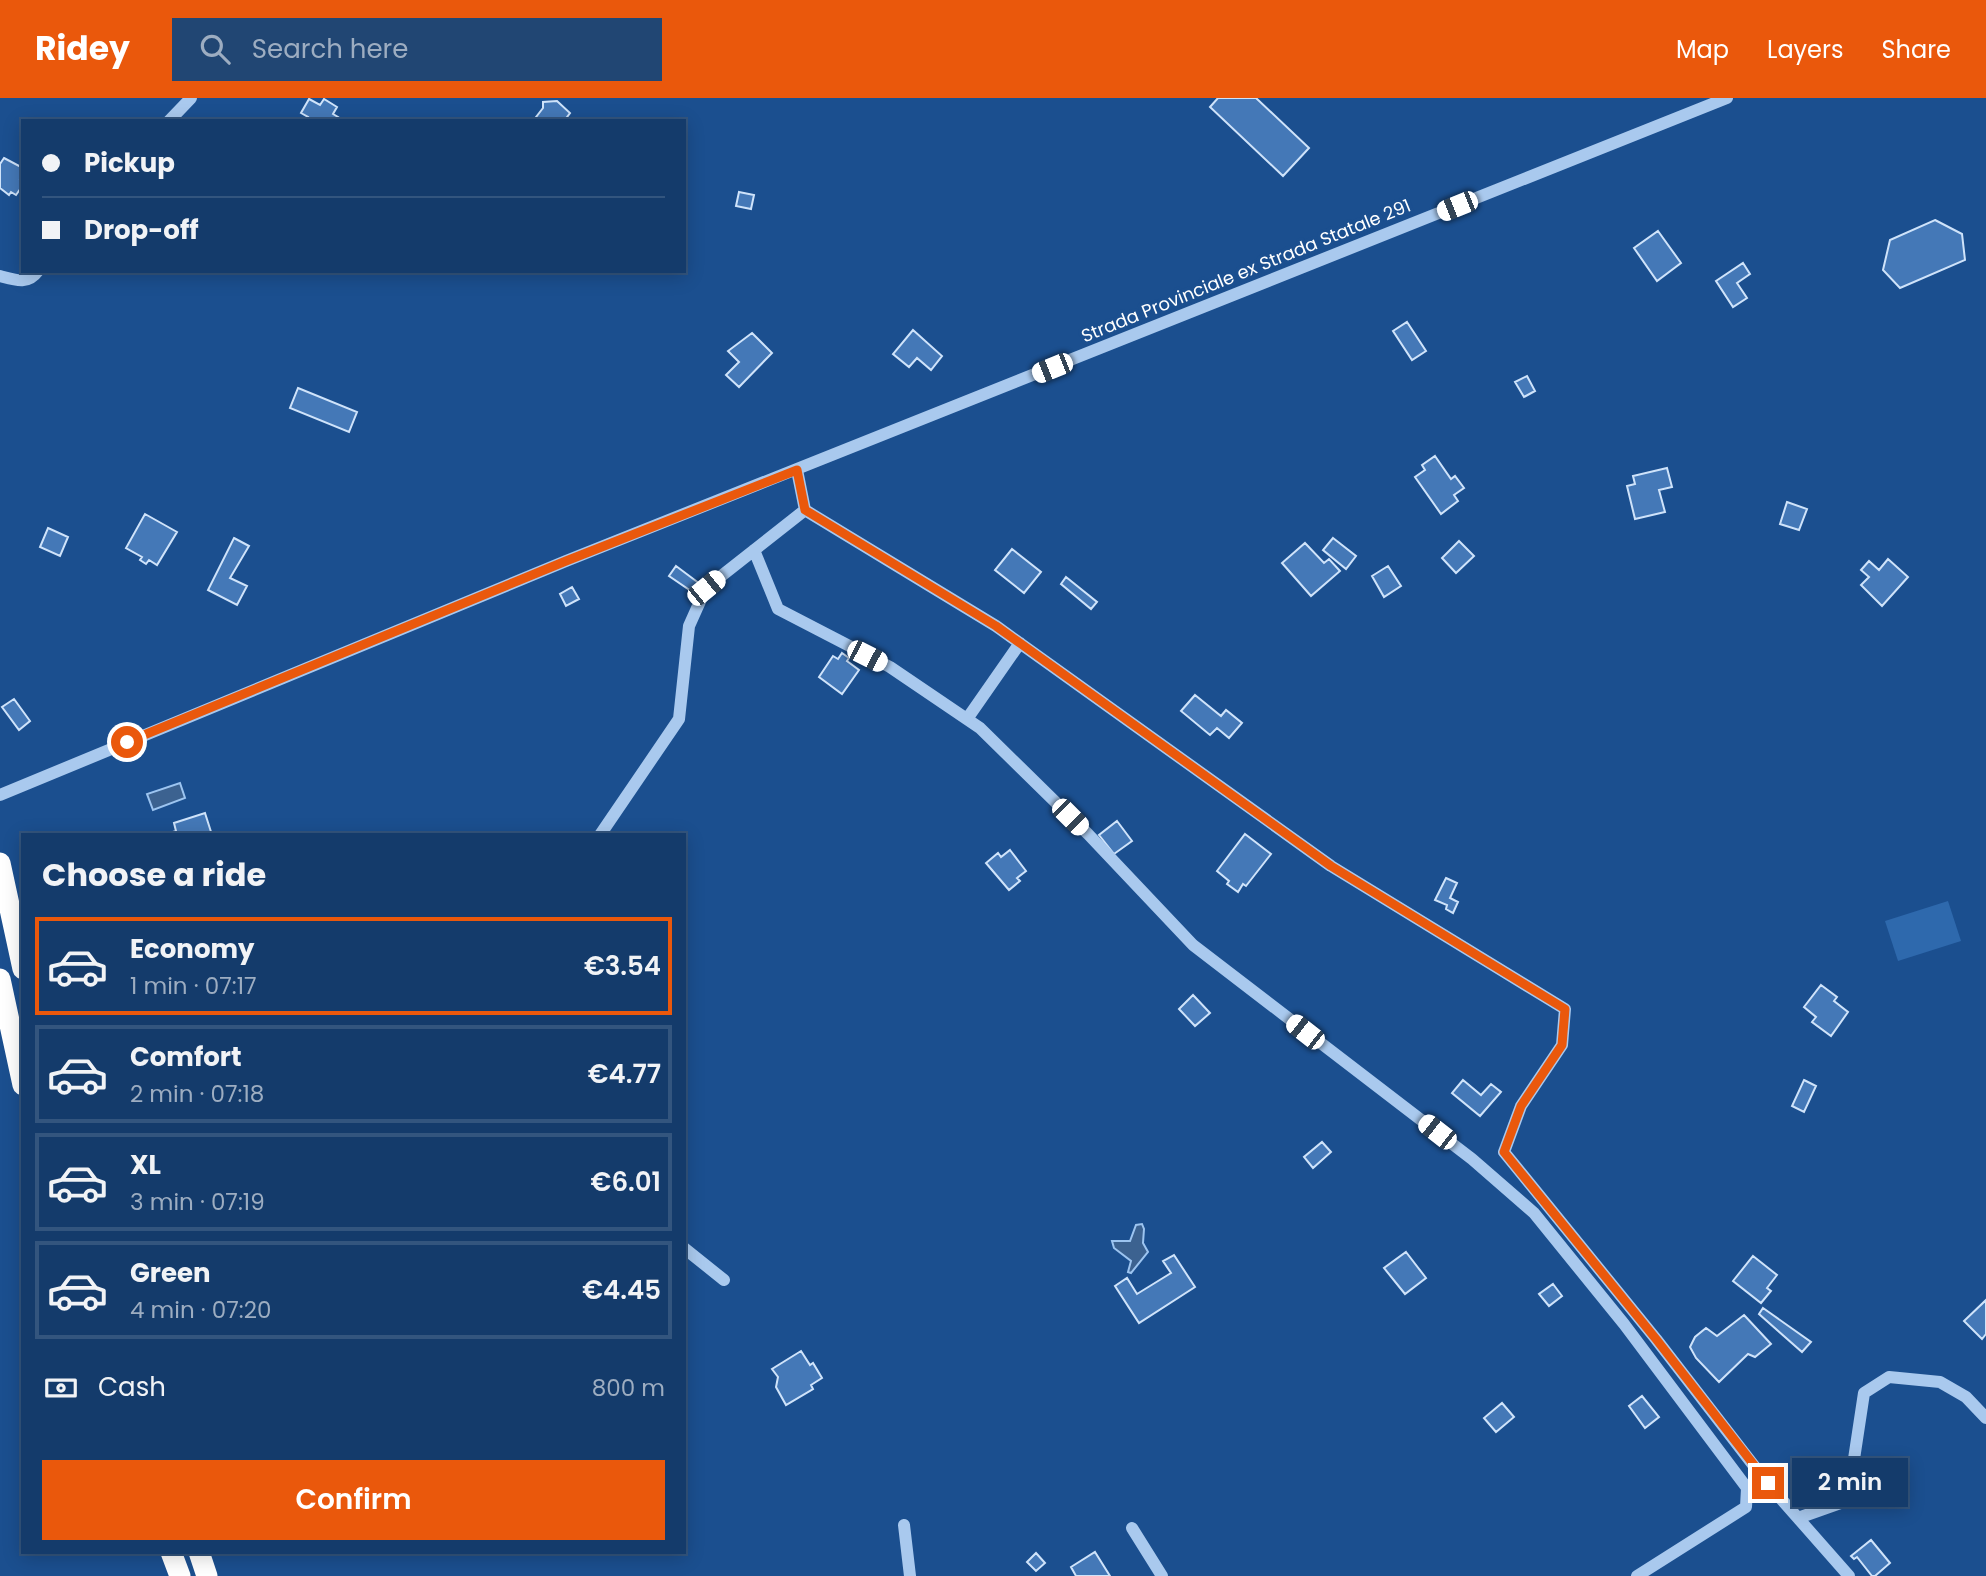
<!DOCTYPE html>
<meta charset="utf-8">
<style>
body{margin:0;font-family:Poppins,sans-serif;background:#214673;color:#f1f3f6;height:100vh;display:flex;flex-direction:column;font-size:26px;white-space:nowrap}
*{box-sizing:border-box;margin:0}
p{font-size:23px;color:#9dadc1}
.icon{flex:none;width:38px;height:38px;fill:none;stroke:currentColor;stroke-width:2;stroke-linecap:round;stroke-linejoin:round}
.map{position:relative;flex:1;overflow:hidden}
.panel{position:absolute;left:21px;top:735px;width:665px;height:721px;display:flex;flex-direction:column;background:#143b6b;border-radius:0px;box-shadow:0 4px 18px #0003,0 0 0 2px #33557e}
.panel>*{flex:none}
.top-card{position:absolute;left:21px;top:21px;width:665px;height:154px;border-radius:0px;box-shadow:0 4px 18px #0003,0 0 0 2px #33557e;display:grid;align-content:center;height:154px;padding:0 21px;background:#143b6b}
.end{position:absolute;width:32px;height:32px;margin:-16px;border:9px solid #ea580c;background:#fff;box-shadow:0 0 0 4px #fff}
.from{border-radius:50%}
.bubble{position:absolute;height:49px;border-radius:0px;background:#143b6b;box-shadow:0 4px 18px #0003,0 0 0 2px #33557e;font-size:23px;font-weight:600;line-height:49px;text-align:center}
.car{position:absolute;width:21px;height:42px;margin:-21px -10px;border-radius:9px;box-shadow:0 0 5px 2px #0007;background:linear-gradient(#fff 24%,#345 0 40%,#fff 0 76%,#345 0 86%,#fff 0)}
.top-card b{display:flex;align-items:center;gap:24px;height:66px;font-size:26px}
.top-card b+b{border-top:2px solid #33557e}
.top-card i{width:18px;height:18px;background:#f1f3f6}
ul{padding:0;list-style:none}
li{display:flex;align-items:center;gap:21px;height:98px;margin:0 14px 10px;padding:0 7px;border:4px solid #33557e;border-radius:0px}
li div{flex:1}
li b{display:block;font-size:26px}
li em{font-style:normal;font-weight:600}
li.current{border-color:#ea580c}
li>.icon{width:63px;height:63px;stroke-width:1.5}
h2{padding:0 21px;font-size:32px;line-height:84px}
.pay{display:flex;align-items:center;gap:18px;height:77px;padding:0 21px;font-size:26px}
.pay p{margin-inline-start:auto}
.button{display:flex;gap:14px;margin-top:auto;padding:14px 21px}
.button a{flex:1;height:80px;border-radius:0px;background:#ea580c;color:#fff;font-size:28px;font-weight:600;line-height:80px;text-align:center}
header{display:flex;align-items:center;gap:42px;box-sizing:border-box;height:98px;padding:0 35px;background:#ea580c;color:#fff}
header strong{font-size:33px}
nav{display:flex;gap:38px;margin-inline-start:auto;font-size:24px}
.search{width:490px;height:63px;background:#214673;display:flex;align-items:center;gap:18px;box-sizing:border-box;padding:0 24px;border-radius:0px;color:#9dadc1;font-size:26px}
.map>svg:first-child{display:block}
.green{fill:#2e69ad}
.water{fill:#3c6290;stroke:#9cc4f0;stroke-width:2}
.building{fill:#4478b7;stroke:#cfe3fa;stroke-width:2}
.lines{fill:none;stroke-linecap:round;stroke-linejoin:round}
.minor{stroke:#a9c9ee;stroke-width:12}
.highway{stroke:#fff;stroke-width:21}
.route{stroke:#ea580c;stroke-width:9}
.labels{text-anchor:middle;stroke-width:7;stroke-linejoin:round;paint-order:stroke}
.street-label{font-size:18px;fill:#fff;stroke:#1b4f8f}
</style>
<header>
<strong>Ridey</strong>
<div class="search"><svg class="icon" aria-label="search" viewBox="0 0 24 24"><circle cx="10" cy="10" r="6"/><path d="M15 15l6 6"/></svg>Search here</div>
<nav><a>Map</a><a>Layers</a><a>Share</a></nav>
</header>
<div class="map">
<svg width="1986" height="1478" viewBox="0 0 1986 1478">
<rect width="100%" height="100%" fill="#1b4f8f"/>
<path class="green" d="M 1948,803 L 1961,843 L 1898,863 L 1885,823 Z"/>
<path class="water" d="M 180,685 L 185,700 L 153,712 L 147,696 Z
M 1142,1126 L 1144,1131 L 1143,1145 L 1148,1154 L 1131,1175 L 1128,1174 L 1131,1163 L 1114,1150 L 1112,1143 L 1130,1143 L 1136,1127 Z"/>
<path class="building" d="M 1218,0 L 1256,0 L 1309,50 L 1283,78 L 1210,9 Z
M 309,1 L 320,7 L 324,1 L 337,9 L 333,16 L 338,19 L 335,23 L 306,23 L 308,19 L 301,15 Z
M 557,3 L 570,15 L 564,23 L 533,23 L 543,10 L 543,4 Z
M 4,60 L 23,70 L 20,81 L 23,83 L 23,87 L 16,97 L 11,94 L 9,97 L 0,90 L 0,66 Z
M 739,94 L 754,97 L 751,111 L 736,108 Z
M 1935,122 L 1962,136 L 1965,162 L 1900,190 L 1883,172 L 1890,142 Z
M 1658,133 L 1681,165 L 1657,183 L 1634,150 Z
M 1743,165 L 1750,176 L 1737,185 L 1747,200 L 1733,209 L 1716,183 Z
M 1407,224 L 1426,253 L 1412,262 L 1393,233 Z
M 913,232 L 942,258 L 931,272 L 917,260 L 909,269 L 893,256 Z
M 752,235 L 772,255 L 739,289 L 726,277 L 739,264 L 728,253 Z
M 1527,278 L 1535,293 L 1524,299 L 1515,284 Z
M 298,290 L 357,314 L 349,334 L 290,310 Z
M 1435,358 L 1451,381 L 1455,378 L 1464,390 L 1454,397 L 1458,403 L 1441,416 L 1415,379 L 1425,372 L 1422,367 Z
M 1667,370 L 1672,389 L 1659,392 L 1665,414 L 1635,421 L 1627,388 L 1635,386 L 1633,378 Z
M 1787,404 L 1807,411 L 1799,432 L 1780,426 Z
M 145,416 L 177,434 L 157,467 L 149,462 L 146,466 L 140,462 L 142,459 L 126,450 Z
M 48,430 L 68,439 L 60,458 L 40,449 Z
M 234,440 L 249,448 L 230,480 L 247,488 L 237,507 L 208,492 Z
M 1333,440 L 1356,458 L 1346,471 L 1323,452 Z
M 1459,443 L 1474,458 L 1456,475 L 1442,460 Z
M 1305,445 L 1324,465 L 1329,461 L 1340,473 L 1311,498 L 1282,465 Z
M 1012,451 L 1041,474 L 1024,495 L 995,472 Z
M 1888,461 L 1908,479 L 1882,508 L 1861,487 L 1869,479 L 1861,472 L 1869,463 L 1879,472 Z
M 676,468 L 700,486 L 694,495 L 669,478 Z
M 1388,468 L 1401,488 L 1384,499 L 1372,478 Z
M 1066,479 L 1097,504 L 1091,511 L 1061,486 Z
M 572,489 L 579,501 L 566,508 L 560,496 Z
M 842,555 L 849,560 L 847,563 L 859,572 L 842,596 L 819,579 L 833,558 L 838,561 Z
M 1195,597 L 1221,618 L 1226,612 L 1242,625 L 1229,640 L 1217,630 L 1210,637 L 1181,613 Z
M 14,601 L 30,623 L 19,632 L 2,609 Z
M 205,715 L 212,737 L 163,737 L 176,733 L 174,725 Z
M 1117,723 L 1132,743 L 1114,756 L 1099,737 Z
M 1245,736 L 1271,756 L 1246,788 L 1243,786 L 1238,794 L 1227,786 L 1229,783 L 1217,773 Z
M 1010,752 L 1026,773 L 1017,780 L 1020,783 L 1009,792 L 986,765 L 998,755 L 1001,759 Z
M 1446,780 L 1457,785 L 1450,800 L 1458,804 L 1453,815 L 1446,811 L 1447,807 L 1435,802 Z
M 1821,887 L 1837,899 L 1834,903 L 1848,914 L 1831,938 L 1812,924 L 1816,919 L 1804,909 Z
M 1193,897 L 1210,915 L 1195,928 L 1179,911 Z
M 1463,982 L 1481,997 L 1491,986 L 1501,994 L 1480,1018 L 1452,995 Z
M 1804,982 L 1816,988 L 1804,1014 L 1792,1008 Z
M 1322,1044 L 1331,1054 L 1313,1070 L 1304,1059 Z
M 1406,1154 L 1426,1180 L 1405,1196 L 1384,1170 Z
M 1174,1157 L 1195,1189 L 1139,1225 L 1115,1188 L 1127,1180 L 1137,1196 L 1171,1175 L 1163,1163 Z
M 1753,1158 L 1777,1177 L 1767,1190 L 1771,1193 L 1761,1205 L 1733,1183 Z
M 1553,1186 L 1562,1198 L 1549,1208 L 1539,1196 Z
M 1986,1202 L 1986,1236 L 1982,1241 L 1964,1223 Z
M 1763,1210 L 1811,1244 L 1802,1254 L 1759,1216 Z
M 1744,1217 L 1771,1246 L 1755,1259 L 1748,1256 L 1719,1284 L 1696,1260 L 1690,1249 L 1695,1239 L 1706,1230 L 1717,1238 Z
M 801,1253 L 810,1267 L 813,1265 L 822,1280 L 811,1287 L 813,1291 L 786,1307 L 776,1289 L 778,1279 L 772,1271 Z
M 1642,1298 L 1659,1319 L 1645,1330 L 1629,1308 Z
M 1502,1305 L 1514,1319 L 1496,1334 L 1484,1320 Z
M 1871,1442 L 1890,1465 L 1875,1478 L 1872,1478 L 1857,1459 L 1854,1461 L 1851,1458 Z
M 1095,1454 L 1110,1478 L 1076,1478 L 1071,1469 Z
M 1036,1455 L 1045,1465 L 1036,1473 L 1027,1464 Z"/>
<g class="lines">
<path class="minor" d="M 169,23 L 191,0
M 0,178 C 15,182 28,187 38,173
M 805,412 L 996,528 L 1331,768 L 1565,911 L 1562,947 L 1521,1008 L 1504,1054 L 1656,1241 L 1768,1386 L 1849,1478
M 754,452 L 778,511 L 890,569 L 980,630 L 1088,736 L 1193,847 L 1472,1061 L 1534,1115 L 1624,1226 L 1747,1390 L 1746,1409 L 1637,1478
M 967,621 L 1020,545
M 0,697 L 566,463 L 1727,0
M 600,737 L 679,621 L 689,528 L 706,490 L 805,412 L 797,372
M 684,1150 L 724,1182
M 1798,1420 L 1846,1403 L 1854,1361 L 1864,1295 L 1889,1279 L 1940,1284 L 1966,1299 L 1986,1320
M 904,1427 L 910,1478
M 1132,1430 L 1162,1478"/>
<path class="highway" d="M 0,765 L 23,871
M 0,881 L 23,987
M 171,1454 L 180,1478
M 199,1454 L 207,1478"/>
</g>
<g class="lines">
<path class="route" d="M 127,644 L 566,463 L 797,372 L 805,412 L 996,528 L 1331,768 L 1565,911 L 1562,947 L 1521,1008 L 1504,1054 L 1656,1241 L 1768,1385"/>
</g>
<g class="labels">
<g class="street-label">
<text transform="translate(1246 173) rotate(-22)" y="6">Strada Provinciale ex Strada Statale 291</text>
</g>
</g>
</svg>
<i class="end from" style="left:127px;top:644px"></i>
<i class="end" style="left:1768px;top:1385px"></i>
<div class="bubble" style="left:1792px;top:1360px;width:116px">2 min</div>
<i class="car" style="left:1457px;top:108px;rotate:248deg"></i>
<i class="car" style="left:1052px;top:270px;rotate:248deg"></i>
<i class="car" style="left:706px;top:490px;rotate:51deg"></i>
<i class="car" style="left:867px;top:558px;rotate:117deg"></i>
<i class="car" style="left:1070px;top:719px;rotate:135deg"></i>
<i class="car" style="left:1305px;top:934px;rotate:308deg"></i>
<i class="car" style="left:1437px;top:1034px;rotate:308deg"></i>
<div class="top-card">
<b><i class="from"></i>Pickup</b>
<b><i></i>Drop-off</b>
</div>
<section class="panel">
<h2>Choose a ride</h2>
<ul>
<li class="current"><svg class="icon" aria-label="car" viewBox="0 0 24 24"><path d="M5 17H2v-5l4-1 3-4h7l3 4 3 1v5h-3M9 17h6M6 11h13"/><circle cx="7" cy="17" r="2"/><circle cx="17" cy="17" r="2"/></svg><div><b>Economy</b><p>1 min · 07:17</p></div><em>€3.54</em></li>
<li><svg class="icon" aria-label="car" viewBox="0 0 24 24"><path d="M5 17H2v-5l4-1 3-4h7l3 4 3 1v5h-3M9 17h6M6 11h13"/><circle cx="7" cy="17" r="2"/><circle cx="17" cy="17" r="2"/></svg><div><b>Comfort</b><p>2 min · 07:18</p></div><em>€4.77</em></li>
<li><svg class="icon" aria-label="car" viewBox="0 0 24 24"><path d="M5 17H2v-5l4-1 3-4h7l3 4 3 1v5h-3M9 17h6M6 11h13"/><circle cx="7" cy="17" r="2"/><circle cx="17" cy="17" r="2"/></svg><div><b>XL</b><p>3 min · 07:19</p></div><em>€6.01</em></li>
<li><svg class="icon" aria-label="car" viewBox="0 0 24 24"><path d="M5 17H2v-5l4-1 3-4h7l3 4 3 1v5h-3M9 17h6M6 11h13"/><circle cx="7" cy="17" r="2"/><circle cx="17" cy="17" r="2"/></svg><div><b>Green</b><p>4 min · 07:20</p></div><em>€4.45</em></li>
</ul>
<div class="pay"><svg class="icon" aria-label="cash" viewBox="0 0 24 24"><path d="M3 7h18v10H3z"/><circle cx="12" cy="12" r="2"/></svg>Cash<p>800 m</p></div>
<div class="button"><a>Confirm</a></div>
</section>
</div>
